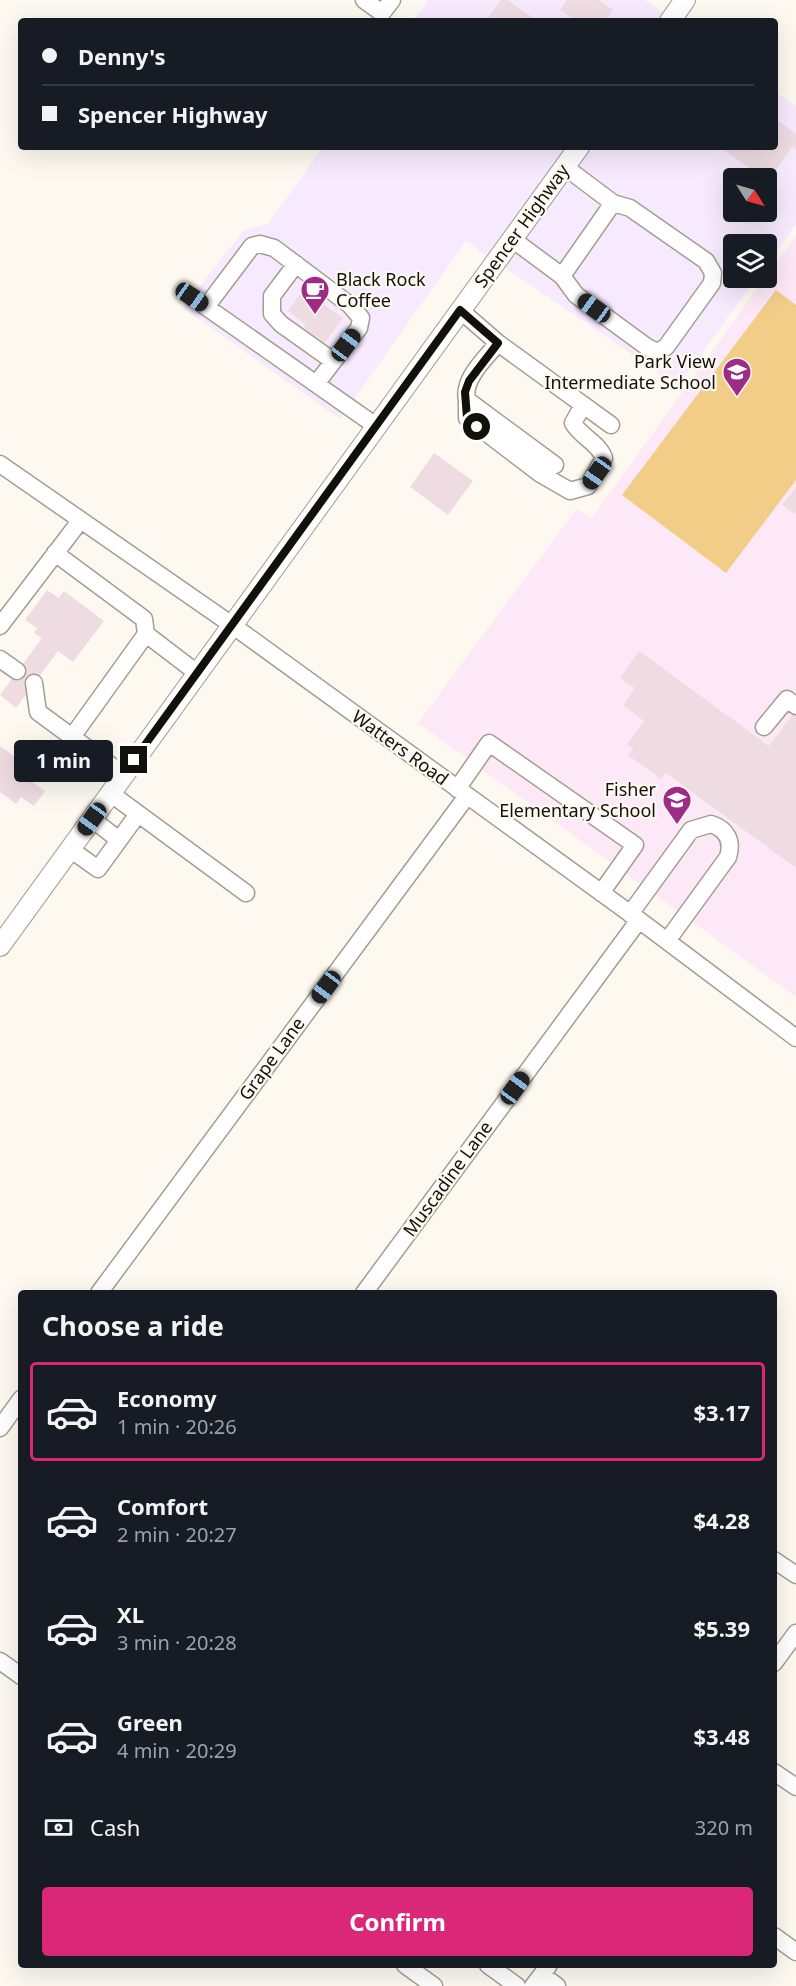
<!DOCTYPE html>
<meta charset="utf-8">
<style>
body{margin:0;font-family:"Noto Sans",sans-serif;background:#20242c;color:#f1f3f6;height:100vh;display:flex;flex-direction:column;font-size:22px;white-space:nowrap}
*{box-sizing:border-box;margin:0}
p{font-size:20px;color:#9ea1a6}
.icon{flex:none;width:33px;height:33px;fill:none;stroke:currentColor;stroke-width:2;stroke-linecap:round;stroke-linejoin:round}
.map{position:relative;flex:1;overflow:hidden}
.drawer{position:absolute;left:18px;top:1290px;width:759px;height:678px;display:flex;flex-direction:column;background:#171b24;border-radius:6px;box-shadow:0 6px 24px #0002}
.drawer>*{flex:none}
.banner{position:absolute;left:18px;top:18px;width:760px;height:132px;border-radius:6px;box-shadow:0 6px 24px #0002;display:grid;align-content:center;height:132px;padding:0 24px;background:#171b24}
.needle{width:39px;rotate:127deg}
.tools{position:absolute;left:723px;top:168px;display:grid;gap:12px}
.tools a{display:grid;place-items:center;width:54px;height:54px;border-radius:6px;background:#171b24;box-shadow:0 6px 24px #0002;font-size:30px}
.end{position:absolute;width:27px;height:27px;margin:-14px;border:8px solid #12100b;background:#fff;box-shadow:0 0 0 3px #fff}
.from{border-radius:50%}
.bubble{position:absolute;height:42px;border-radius:6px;background:#171b24;box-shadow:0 6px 24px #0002;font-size:20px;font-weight:700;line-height:42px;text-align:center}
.car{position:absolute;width:18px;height:36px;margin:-18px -9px;border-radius:8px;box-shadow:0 0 4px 2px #0007;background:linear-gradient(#222 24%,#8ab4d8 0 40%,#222 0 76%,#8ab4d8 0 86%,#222 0)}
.banner b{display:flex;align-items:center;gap:21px;height:57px;font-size:22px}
.banner b+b{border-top:2px solid #363941}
.banner i{width:15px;height:15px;background:#f1f3f6}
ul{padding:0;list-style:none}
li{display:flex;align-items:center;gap:18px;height:99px;margin:0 12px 9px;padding:0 12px;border:3px solid transparent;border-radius:6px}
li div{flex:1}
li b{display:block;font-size:22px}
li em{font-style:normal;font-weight:700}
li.current{border-color:#db2777}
li>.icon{width:54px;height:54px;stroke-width:1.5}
h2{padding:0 24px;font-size:27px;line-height:72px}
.pay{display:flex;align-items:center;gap:15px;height:66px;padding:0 24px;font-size:22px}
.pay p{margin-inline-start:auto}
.primary-button{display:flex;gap:12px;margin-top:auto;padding:12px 24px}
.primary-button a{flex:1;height:69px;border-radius:6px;background:#db2777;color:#fff;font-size:24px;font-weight:700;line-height:69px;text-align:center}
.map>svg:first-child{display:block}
.commercial{fill:#f7eafe;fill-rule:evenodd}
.education{fill:#fde8f7}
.green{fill:#f1cd88}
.building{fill:#eedce2}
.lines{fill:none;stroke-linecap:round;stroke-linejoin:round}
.minor-casing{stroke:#a59d8f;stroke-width:19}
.major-casing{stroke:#a59d8f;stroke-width:22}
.minor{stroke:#fff;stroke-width:16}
.major{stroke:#fff;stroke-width:20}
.route{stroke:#12100b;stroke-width:8}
.labels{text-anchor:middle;stroke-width:4.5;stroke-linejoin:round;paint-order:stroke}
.street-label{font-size:18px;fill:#12100b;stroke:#fef9f0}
.poi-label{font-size:18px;fill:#12100b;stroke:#fef9f0;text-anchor:end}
</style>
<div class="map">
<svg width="796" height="1986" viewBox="0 0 796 1986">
<rect width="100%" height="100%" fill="#fef9f0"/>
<path class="commercial" d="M 428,0 L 646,0 L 674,21 L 413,21 Z
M 776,92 L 796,106 L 796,224 L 767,264 L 766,244 L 734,244 L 734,278 L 757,278 L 678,386 L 466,241 L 340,419 L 183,308 L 243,231 L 268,224 L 323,147 L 776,147 ZM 734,178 L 766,178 L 766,212 L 734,212 Z"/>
<path class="education" d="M 796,235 L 796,997 L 418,723 L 577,508 L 591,519 Z"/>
<path class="green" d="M 776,290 L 796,305 L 796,480 L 726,573 L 622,495 Z"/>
<path class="building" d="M 501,0 L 508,0 L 537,21 L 486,21 Z
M 567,0 L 599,0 L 613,10 L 605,21 L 576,21 L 560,10 Z
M 776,119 L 796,134 L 796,150 L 792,147 L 770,178 L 759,170 L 756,173 L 720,147 L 776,147 Z
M 303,290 L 343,318 L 325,343 L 303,328 L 306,325 L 288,311 Z
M 434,453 L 473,481 L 448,515 L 410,487 Z
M 796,487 L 796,512 L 794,514 L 782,505 Z
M 47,590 L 59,598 L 64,591 L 104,621 L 73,662 L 58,651 L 16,708 L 0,695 L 42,638 L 34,633 L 37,628 L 25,620 Z
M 639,651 L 769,746 L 796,710 L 796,868 L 666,773 L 661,779 L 628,755 L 633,749 L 627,744 L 644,721 L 623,705 L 635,688 L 620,678 Z
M 0,746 L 38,774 L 32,782 L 45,791 L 34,806 L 21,797 L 16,804 L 0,792 Z"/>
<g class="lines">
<g class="minor-casing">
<path id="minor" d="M 364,0 L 382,13 L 392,0
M 512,239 L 562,276 L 576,295 L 647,347 L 657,352 L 666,347 L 712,283 L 713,273 L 706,261 L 630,208 L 613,203 L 565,167
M 296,264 L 272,296 L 272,314 L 281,324 L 333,361
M 562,276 L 613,203
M 192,297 L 376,426
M 206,307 L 252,246 L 260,244 L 274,248 L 350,305 L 361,318 L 359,328 L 316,384
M 460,310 L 498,343 L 611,425
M 498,343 C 486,358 462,379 467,400 L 555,465
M 467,400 L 467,418 L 539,473 L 570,491 L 588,486 L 604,458 C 599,443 581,437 573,423 L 583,405
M 0,464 L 232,625 L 639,920 L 796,1038
M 55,553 L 144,619 L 146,634 L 197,673
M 0,626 L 80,521
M 0,659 L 17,671
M 34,683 L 38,712 L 72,737
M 764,727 L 787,699 L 796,706
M 124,775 L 72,737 L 146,634
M 457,789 L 489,743 L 635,845 L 601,893
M 110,793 L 246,893
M 92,819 L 119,840
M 70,849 L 98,869 L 138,814
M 630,914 L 691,830 L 711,824 C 727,829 733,841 728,857 L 667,941
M 99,1293 L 467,796
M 364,1293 L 639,920
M 0,1428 L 21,1399
M 774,1560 L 796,1575
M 0,1661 L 21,1676
M 774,1663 L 796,1633
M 774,1772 L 796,1787
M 774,1936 L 796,1952
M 405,1965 L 434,1986
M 488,1965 L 517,1986
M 542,1975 L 557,1986
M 533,1986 L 549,1965"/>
</g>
<g class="major-casing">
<path id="major" d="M 670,21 L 685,0
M 0,946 L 579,147"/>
</g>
<use href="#minor" class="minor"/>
<use href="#major" class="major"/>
</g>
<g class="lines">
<path class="route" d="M 134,760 L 460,310 L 498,343 L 469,381 L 465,392 L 467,418 L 477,427"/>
</g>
<defs>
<g id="cafe-pin" transform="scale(1.5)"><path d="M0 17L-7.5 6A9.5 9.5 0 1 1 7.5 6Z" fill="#9e2b86" stroke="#fef9f0"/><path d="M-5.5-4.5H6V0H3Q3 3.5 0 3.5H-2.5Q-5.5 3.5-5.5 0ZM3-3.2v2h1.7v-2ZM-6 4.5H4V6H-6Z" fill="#fff"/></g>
<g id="school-pin" transform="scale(1.5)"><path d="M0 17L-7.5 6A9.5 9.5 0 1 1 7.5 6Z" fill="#9e2b86" stroke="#fef9f0"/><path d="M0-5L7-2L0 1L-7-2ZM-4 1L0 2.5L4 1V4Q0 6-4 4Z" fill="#fff"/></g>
</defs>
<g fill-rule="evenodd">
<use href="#cafe-pin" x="315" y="290"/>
<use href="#school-pin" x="737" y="372"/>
<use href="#school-pin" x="677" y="800"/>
</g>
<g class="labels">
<g class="street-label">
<text transform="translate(522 226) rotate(-54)" y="6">Spencer Highway</text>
<text transform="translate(400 748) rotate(36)" y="6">Watters Road</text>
<text transform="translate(272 1059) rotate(-54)" y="6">Grape Lane</text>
<text transform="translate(448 1179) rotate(-54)" y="6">Muscadine Lane</text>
</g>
<g class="poi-label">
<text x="336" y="286" text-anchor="start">Black Rock<tspan x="336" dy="21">Coffee</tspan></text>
<text x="716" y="368">Park View<tspan x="716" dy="21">Intermediate School</tspan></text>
<text x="656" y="796">Fisher<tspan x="656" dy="21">Elementary School</tspan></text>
</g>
</g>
</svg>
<div class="tools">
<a><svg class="needle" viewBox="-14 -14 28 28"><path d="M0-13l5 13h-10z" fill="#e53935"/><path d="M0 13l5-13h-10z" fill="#9ea1a6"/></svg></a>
<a><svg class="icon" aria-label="layers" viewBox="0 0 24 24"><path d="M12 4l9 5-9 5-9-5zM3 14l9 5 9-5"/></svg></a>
</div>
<i class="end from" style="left:477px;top:427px"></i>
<i class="end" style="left:134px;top:760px"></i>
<div class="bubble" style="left:14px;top:740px;width:99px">1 min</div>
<i class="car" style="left:192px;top:297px;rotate:125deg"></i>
<i class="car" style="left:594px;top:308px;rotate:306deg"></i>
<i class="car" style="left:346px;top:345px;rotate:37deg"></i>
<i class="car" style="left:597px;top:473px;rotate:215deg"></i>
<i class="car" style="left:92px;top:819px;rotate:216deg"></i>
<i class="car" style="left:326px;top:987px;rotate:217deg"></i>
<i class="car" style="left:515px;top:1088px;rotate:36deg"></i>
<div class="banner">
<b><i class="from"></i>Denny's</b>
<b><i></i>Spencer Highway</b>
</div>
<section class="drawer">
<h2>Choose a ride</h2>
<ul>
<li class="current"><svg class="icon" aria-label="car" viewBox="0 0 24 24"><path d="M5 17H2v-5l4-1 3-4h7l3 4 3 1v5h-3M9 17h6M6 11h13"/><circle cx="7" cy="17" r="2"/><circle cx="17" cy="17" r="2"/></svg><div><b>Economy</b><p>1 min · 20:26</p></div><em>$3.17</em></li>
<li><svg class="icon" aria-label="car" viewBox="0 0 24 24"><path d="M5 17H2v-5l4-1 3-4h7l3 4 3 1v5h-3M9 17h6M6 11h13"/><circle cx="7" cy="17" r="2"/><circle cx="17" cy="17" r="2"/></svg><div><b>Comfort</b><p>2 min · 20:27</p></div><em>$4.28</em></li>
<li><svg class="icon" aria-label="car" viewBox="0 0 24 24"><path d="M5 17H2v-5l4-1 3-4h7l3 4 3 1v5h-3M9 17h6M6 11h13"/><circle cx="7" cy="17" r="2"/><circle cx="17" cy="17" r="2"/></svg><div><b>XL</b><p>3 min · 20:28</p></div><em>$5.39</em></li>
<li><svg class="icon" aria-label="car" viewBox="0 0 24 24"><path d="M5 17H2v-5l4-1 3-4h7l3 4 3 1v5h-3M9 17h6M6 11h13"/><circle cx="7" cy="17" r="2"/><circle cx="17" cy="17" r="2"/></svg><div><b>Green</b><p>4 min · 20:29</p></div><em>$3.48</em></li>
</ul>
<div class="pay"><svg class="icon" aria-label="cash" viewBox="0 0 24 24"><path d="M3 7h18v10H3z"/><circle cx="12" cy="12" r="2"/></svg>Cash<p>320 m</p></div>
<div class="primary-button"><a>Confirm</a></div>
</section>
</div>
